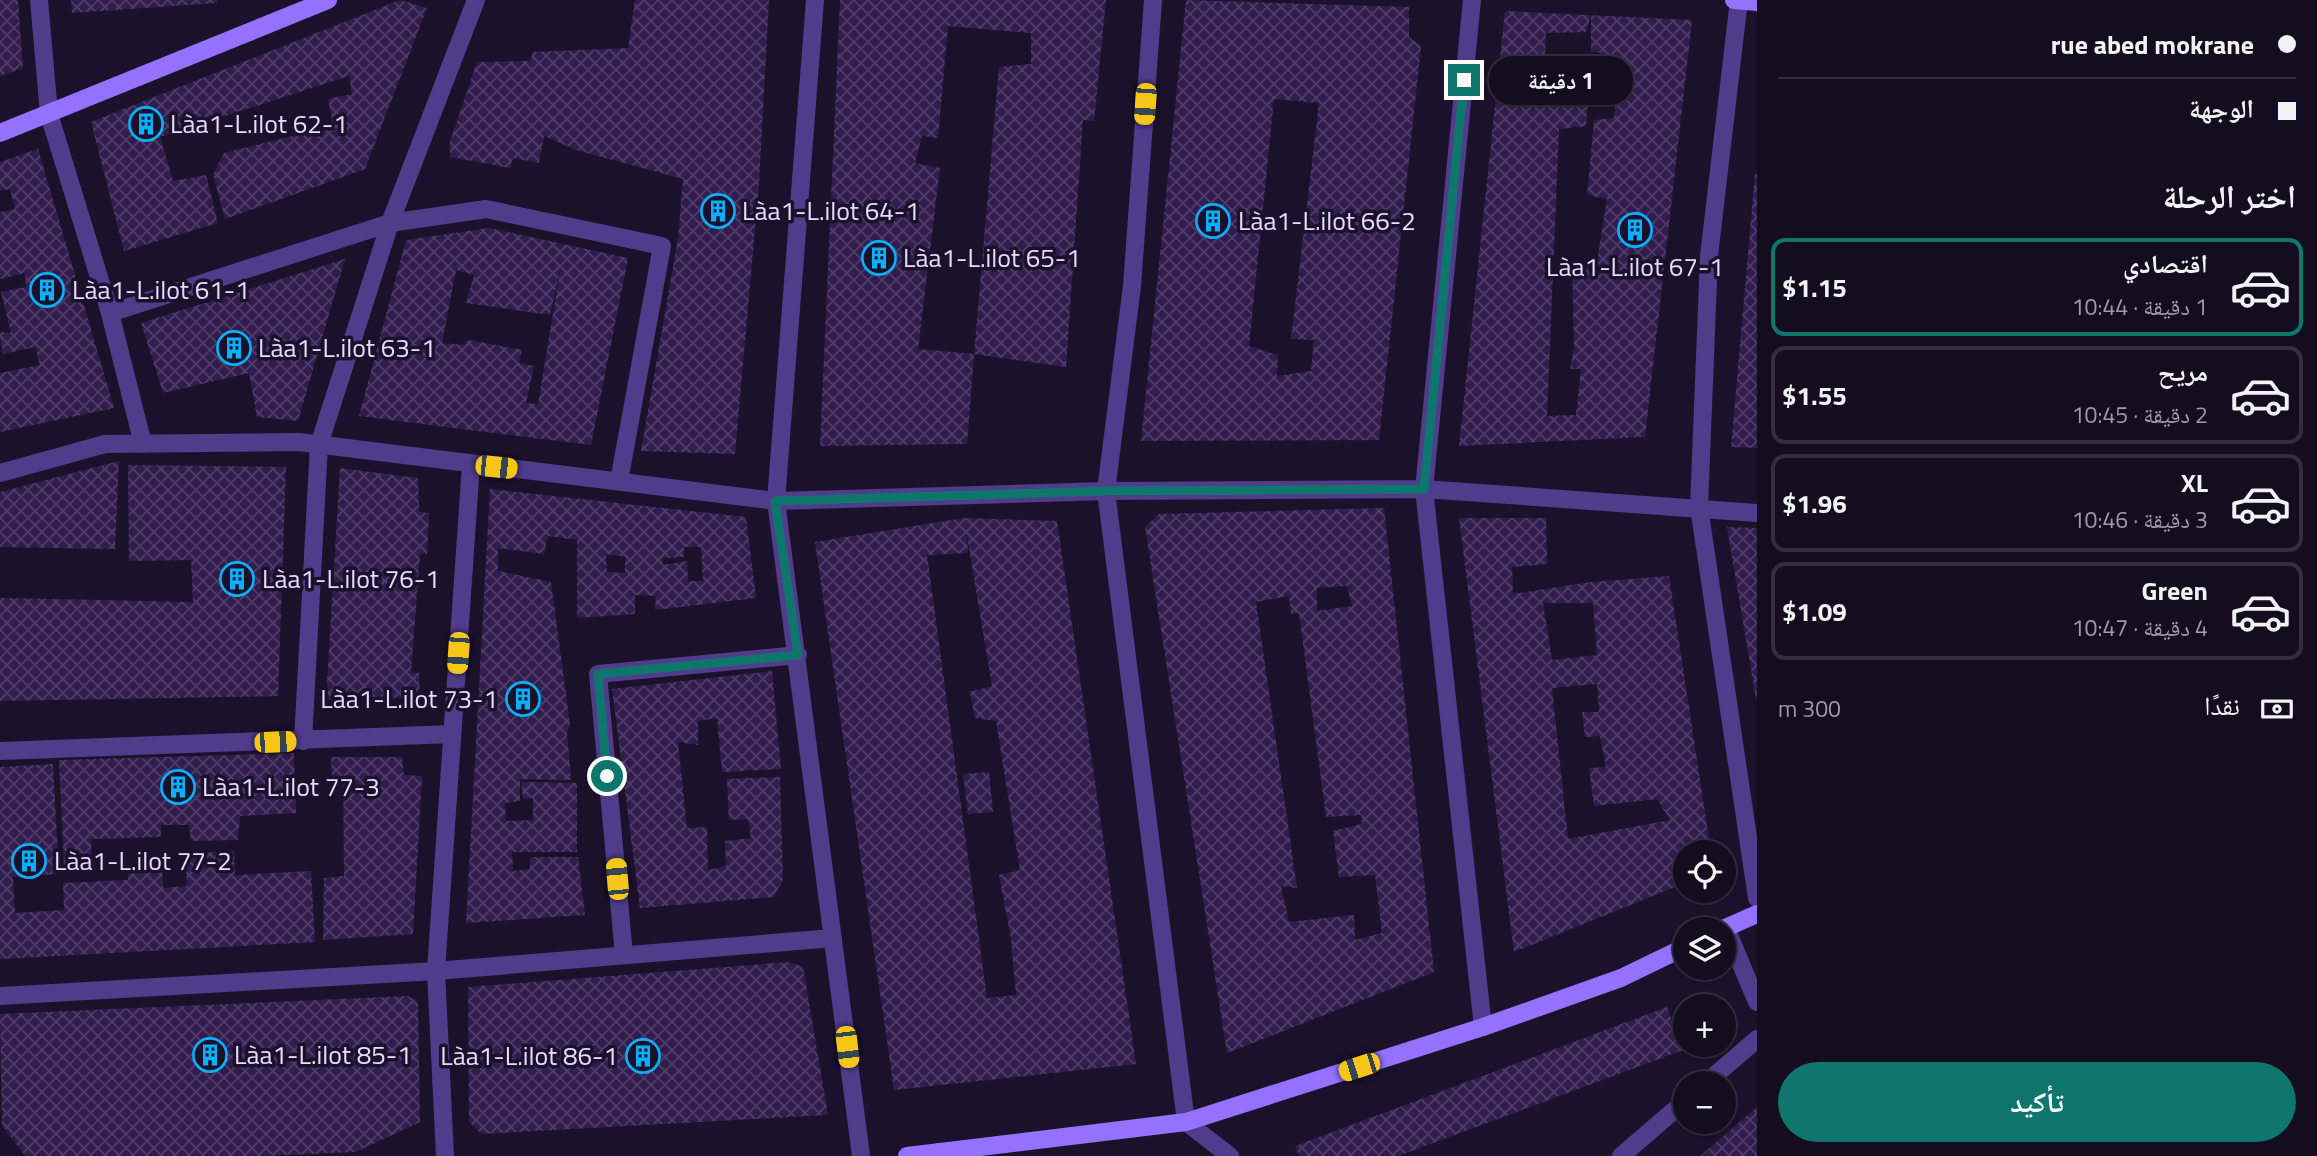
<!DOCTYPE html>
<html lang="ar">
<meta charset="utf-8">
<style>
body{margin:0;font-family:"Titillium Web","Noto Naskh Arabic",sans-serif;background:#1d1629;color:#f1f3f6;direction:rtl;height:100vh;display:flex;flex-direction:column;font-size:26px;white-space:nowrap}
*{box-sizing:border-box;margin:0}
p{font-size:23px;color:#9d9ca5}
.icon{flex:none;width:38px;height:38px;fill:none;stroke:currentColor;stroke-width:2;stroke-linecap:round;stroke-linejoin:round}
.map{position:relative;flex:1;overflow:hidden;direction:ltr}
.drawer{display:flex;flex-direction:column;background:#140d20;width:560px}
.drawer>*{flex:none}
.top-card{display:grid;align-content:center;height:154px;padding:0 21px;background:#140d20}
.fabs{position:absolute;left:1673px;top:840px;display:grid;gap:14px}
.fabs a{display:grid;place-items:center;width:63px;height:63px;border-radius:50%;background:#140d20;box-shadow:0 2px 5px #0004,0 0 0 2px #332d3e;font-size:35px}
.end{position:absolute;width:32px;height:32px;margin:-16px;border:9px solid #0f766e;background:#fff;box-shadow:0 0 0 4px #fff}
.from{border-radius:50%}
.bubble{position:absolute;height:49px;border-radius:24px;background:#140d20;box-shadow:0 2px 5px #0004,0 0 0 2px #332d3e;font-size:23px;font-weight:700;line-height:49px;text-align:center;direction:rtl}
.car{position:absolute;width:21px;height:42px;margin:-21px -10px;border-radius:9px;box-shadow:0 0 5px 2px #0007;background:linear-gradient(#f5c518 24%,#345 0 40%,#f5c518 0 76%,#345 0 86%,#f5c518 0)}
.top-card b{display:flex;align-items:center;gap:24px;height:66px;font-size:26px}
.top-card b+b{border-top:2px solid #332d3e}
.top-card i{width:18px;height:18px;background:#f1f3f6}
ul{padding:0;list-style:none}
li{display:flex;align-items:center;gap:21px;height:98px;margin:0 14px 10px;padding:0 7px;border:4px solid #332d3e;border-radius:14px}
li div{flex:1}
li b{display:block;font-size:26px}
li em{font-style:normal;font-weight:700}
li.current{border-color:#0f766e}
li>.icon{width:63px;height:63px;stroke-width:1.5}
h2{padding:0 21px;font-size:32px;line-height:84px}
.pay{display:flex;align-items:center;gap:18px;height:77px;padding:0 21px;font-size:26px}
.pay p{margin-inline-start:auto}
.primary-button{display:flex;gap:14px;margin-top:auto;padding:14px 21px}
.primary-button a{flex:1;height:80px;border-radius:42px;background:#0f766e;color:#fff;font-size:28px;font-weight:700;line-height:80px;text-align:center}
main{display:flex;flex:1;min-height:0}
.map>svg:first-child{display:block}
.building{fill:url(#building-cross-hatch);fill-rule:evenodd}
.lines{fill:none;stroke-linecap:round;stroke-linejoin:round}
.street{stroke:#503c8b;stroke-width:18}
.secondary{stroke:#9472ff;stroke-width:18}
.route{stroke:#0f766e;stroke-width:9}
.labels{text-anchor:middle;stroke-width:7;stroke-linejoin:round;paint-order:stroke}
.poi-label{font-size:26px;fill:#e7dbff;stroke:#1b112b;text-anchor:start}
</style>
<main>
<section class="drawer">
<div class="top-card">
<b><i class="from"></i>rue abed mokrane</b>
<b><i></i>الوجهة</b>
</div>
<h2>اختر الرحلة</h2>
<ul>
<li class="current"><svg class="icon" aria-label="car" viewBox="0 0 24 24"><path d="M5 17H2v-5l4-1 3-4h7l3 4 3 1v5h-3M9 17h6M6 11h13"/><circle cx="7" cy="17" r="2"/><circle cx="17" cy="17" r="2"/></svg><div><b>اقتصادي</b><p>1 دقيقة · 10:44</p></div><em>$1.15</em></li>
<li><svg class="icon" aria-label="car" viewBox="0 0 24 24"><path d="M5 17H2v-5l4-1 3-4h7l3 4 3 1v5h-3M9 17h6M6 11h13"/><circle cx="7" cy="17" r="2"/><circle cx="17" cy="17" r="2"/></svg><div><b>مريح</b><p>2 دقيقة · 10:45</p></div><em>$1.55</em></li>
<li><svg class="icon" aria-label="car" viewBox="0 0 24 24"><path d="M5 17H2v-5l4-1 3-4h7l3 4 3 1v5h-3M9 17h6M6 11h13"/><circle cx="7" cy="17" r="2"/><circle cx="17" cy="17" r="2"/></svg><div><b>XL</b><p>3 دقيقة · 10:46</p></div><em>$1.96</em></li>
<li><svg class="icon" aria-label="car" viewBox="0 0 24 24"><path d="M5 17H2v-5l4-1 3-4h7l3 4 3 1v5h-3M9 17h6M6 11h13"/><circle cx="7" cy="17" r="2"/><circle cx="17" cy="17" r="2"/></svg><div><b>Green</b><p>4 دقيقة · 10:47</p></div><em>$1.09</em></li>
</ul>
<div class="pay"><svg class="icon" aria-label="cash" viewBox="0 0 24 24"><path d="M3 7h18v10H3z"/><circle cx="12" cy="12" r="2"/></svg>نقدًا<p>300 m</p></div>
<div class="primary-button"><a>تأكيد</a></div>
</section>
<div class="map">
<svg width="1757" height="1156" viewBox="0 0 1757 1156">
<defs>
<pattern id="building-cross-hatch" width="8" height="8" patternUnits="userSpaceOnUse" patternTransform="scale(1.75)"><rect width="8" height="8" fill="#311d4d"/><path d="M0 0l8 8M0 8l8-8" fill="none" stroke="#4f3d68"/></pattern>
</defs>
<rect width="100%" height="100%" fill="#1b112b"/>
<path class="building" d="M 0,0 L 18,0 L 23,68 L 0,76 Z
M 71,0 L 217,0 L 217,3 L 72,13 Z
M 400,0 L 427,8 L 365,169 L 225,219 L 213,175 L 224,153 L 333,126 L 328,99 L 352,94 L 349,76 L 160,137 L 173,181 L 206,175 L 218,223 L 124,251 L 91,122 Z
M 635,0 L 769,0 L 759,183 L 735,454 L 641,451 L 678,238 L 683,179 L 576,150 L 544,136 L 539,163 L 513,158 L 510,168 L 451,157 L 449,145 L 477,62 L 530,61 L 533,52 L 628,48 Z
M 840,0 L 1106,0 L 1094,121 L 1083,120 L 1066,367 L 974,354 L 967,444 L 820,446 ZM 948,26 L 1031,33 L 1031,64 L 999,67 L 974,354 L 918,349 L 940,168 L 915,163 L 922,136 L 938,138 Z
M 1186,0 L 1409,7 L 1409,37 L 1421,46 L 1379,440 L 1141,441 ZM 1274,99 L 1319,103 L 1291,339 L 1314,340 L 1311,371 L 1277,376 L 1278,355 L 1249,346 Z
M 1505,11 L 1692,20 L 1645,437 L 1459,446 ZM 1591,15 L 1591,51 L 1619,57 L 1614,118 L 1594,120 L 1587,195 L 1607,199 L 1597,262 L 1572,260 L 1574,347 L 1570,369 L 1581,369 L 1576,415 L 1547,416 L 1559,129 L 1586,126 L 1590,80 L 1567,75 L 1568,58 L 1545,56 L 1546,33 L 1586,32 Z
M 38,149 L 114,408 L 0,432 L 0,373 L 40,365 L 35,347 L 3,354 L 0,338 L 0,332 L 11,333 L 1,292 L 26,287 L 25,273 L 0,279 L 0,212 L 15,209 L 10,189 L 0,191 L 0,162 Z
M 1755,174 L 1757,174 L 1757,448 L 1731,447 Z
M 489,228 L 628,258 L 591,445 L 359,416 L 406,240 ZM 561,266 L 538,404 L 526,403 L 534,366 L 519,363 L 522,350 L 469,340 L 463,345 L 442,343 L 456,270 L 474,275 L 466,303 L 550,315 Z
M 345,259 L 298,421 L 257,417 L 249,373 L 163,393 L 141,323 Z
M 119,461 L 115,549 L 0,547 L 0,492 Z
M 128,465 L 286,467 L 278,696 L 0,701 L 0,598 L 193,602 L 191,560 L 129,561 Z
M 340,468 L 418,478 L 419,512 L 429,513 L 427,554 L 420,554 L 411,673 L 419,673 L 420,697 L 326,700 Z
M 490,489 L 746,517 L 756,598 L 655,610 L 656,596 L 635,595 L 635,614 L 577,618 L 577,540 L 548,536 L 544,554 L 498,548 L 498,571 L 551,582 L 570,725 L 567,733 L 571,780 L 520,779 L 520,801 L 505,803 L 506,821 L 533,820 L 533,798 L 523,799 L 521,782 L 577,783 L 577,852 L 512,852 L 513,871 L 530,869 L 530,857 L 578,857 L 585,915 L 466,923 ZM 684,547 L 701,547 L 703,581 L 688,581 L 687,561 L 663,565 L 663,558 L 684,557 ZM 606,554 L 625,557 L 625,573 L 607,572 Z
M 1384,508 L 1434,972 L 1227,1053 L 1145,527 L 1159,514 ZM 1347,586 L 1352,606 L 1317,611 L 1317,588 ZM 1289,596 L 1291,614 L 1299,613 L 1326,817 L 1361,815 L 1362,824 L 1333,831 L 1339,877 L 1375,875 L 1382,933 L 1355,940 L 1354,915 L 1289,922 L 1281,886 L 1297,888 L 1256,602 Z
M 964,518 L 1057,521 L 1136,1064 L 894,1090 L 815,542 ZM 966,530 L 992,686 L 970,692 L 975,718 L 996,721 L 1020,870 L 999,875 L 1011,939 L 1016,995 L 987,998 L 927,555 L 968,553 Z
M 1459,518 L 1546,518 L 1547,564 L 1512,567 L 1513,594 L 1591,582 L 1669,576 L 1711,852 L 1685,852 L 1685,883 L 1514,952 ZM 1543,603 L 1593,603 L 1597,655 L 1552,660 ZM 1597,684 L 1599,712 L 1582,712 L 1585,737 L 1600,736 L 1606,767 L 1589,768 L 1594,806 L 1657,799 L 1670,820 L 1568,839 L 1552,688 Z
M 1727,527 L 1757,528 L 1757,699 L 1756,699 Z
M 772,671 L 781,769 L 722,772 L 717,718 L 698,721 L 698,745 L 678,742 L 687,828 L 707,827 L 708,870 L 726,866 L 725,841 L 751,838 L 748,819 L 729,820 L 727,779 L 780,777 L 783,880 L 774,897 L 640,908 L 612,689 Z
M 294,753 L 296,813 L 240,816 L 238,840 L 191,841 L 189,825 L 161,825 L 161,837 L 91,839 L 92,868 L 64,868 L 59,760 Z
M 331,757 L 402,757 L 404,775 L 422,776 L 413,934 L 323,940 L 324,878 L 344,876 L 343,778 L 332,779 Z
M 53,764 L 59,874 L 13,877 L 15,913 L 64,910 L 63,883 L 128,880 L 128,870 L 162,868 L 163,888 L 187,886 L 185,854 L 234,851 L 235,875 L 311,871 L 315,942 L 0,959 L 0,767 Z
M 989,772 L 993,812 L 968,814 L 963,774 Z
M 789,962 L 803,967 L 828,1115 L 482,1134 L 469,1122 L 468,987 Z
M 408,996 L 418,1002 L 420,1122 L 356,1152 L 260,1156 L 25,1156 L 2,1125 L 0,1014 Z
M 1667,1007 L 1683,1050 L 1398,1156 L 1299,1156 L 1295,1146 Z
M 1757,1107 L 1757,1156 L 1700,1156 Z"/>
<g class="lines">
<path class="street" d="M 39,0 L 49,114 L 110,313 L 143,444
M 815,0 L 776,501 L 861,1156
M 1153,0 L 1132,286 L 1106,491 L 1186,1122 L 1230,1156
M 1472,0 L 1424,489 L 1483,1027
M 1739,0 L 1709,256 L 1699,507 L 1757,898
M 110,313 L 390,223 L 486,209 L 662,246 L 619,481
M 0,473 L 105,444 L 299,442 L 776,501 L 1106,491 L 1424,489 L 1757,513
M 303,741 L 319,445 L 390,223 L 476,0
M 0,751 L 452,734
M 1726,928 L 1757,1002
M 624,955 L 598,674 L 798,655
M 0,996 L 436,971 L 833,938
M 1706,1083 L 1757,1039
M 445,1156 L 436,971 L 471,464
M 1621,1156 L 1685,1101"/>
<path class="secondary" d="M 1734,0 L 1757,2
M 0,133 L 328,0
M 1723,929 L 1757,914
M 907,1156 L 1186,1122 L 1483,1027 L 1621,978 L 1685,947"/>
</g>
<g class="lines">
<path class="route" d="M 607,776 L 598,674 L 798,655 L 775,501 L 1106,491 L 1424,489 L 1464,80"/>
</g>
<defs>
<g id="building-ring" transform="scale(1.75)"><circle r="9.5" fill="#1b112b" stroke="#07b1ff" stroke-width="1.5"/><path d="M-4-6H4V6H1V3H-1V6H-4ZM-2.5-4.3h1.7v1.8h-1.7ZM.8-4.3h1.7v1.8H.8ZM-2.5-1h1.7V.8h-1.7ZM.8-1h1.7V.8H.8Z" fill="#07b1ff"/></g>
</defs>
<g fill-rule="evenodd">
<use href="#building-ring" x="146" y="124"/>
<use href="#building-ring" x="718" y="211"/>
<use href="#building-ring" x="1213" y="221"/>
<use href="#building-ring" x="1635" y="230"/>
<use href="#building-ring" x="879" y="258"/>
<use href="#building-ring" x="47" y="290"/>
<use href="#building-ring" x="234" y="348"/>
<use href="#building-ring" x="237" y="579"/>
<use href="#building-ring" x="523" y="699"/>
<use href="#building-ring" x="178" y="787"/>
<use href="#building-ring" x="29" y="861"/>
<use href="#building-ring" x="210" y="1055"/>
<use href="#building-ring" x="643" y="1056"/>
</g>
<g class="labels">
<g class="poi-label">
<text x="170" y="133">Làa1-L.ilot 62-1</text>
<text x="742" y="220">Làa1-L.ilot 64-1</text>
<text x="1238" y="230">Làa1-L.ilot 66-2</text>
<text x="903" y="267">Làa1-L.ilot 65-1</text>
<text x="1635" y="276" text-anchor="middle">Làa1-L.ilot 67-1</text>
<text x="72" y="299">Làa1-L.ilot 61-1</text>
<text x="258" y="357">Làa1-L.ilot 63-1</text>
<text x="262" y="588">Làa1-L.ilot 76-1</text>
<text x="498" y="708" text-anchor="end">Làa1-L.ilot 73-1</text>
<text x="202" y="796">Làa1-L.ilot 77-3</text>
<text x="54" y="870">Làa1-L.ilot 77-2</text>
<text x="234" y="1064">Làa1-L.ilot 85-1</text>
<text x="618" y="1065" text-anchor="end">Làa1-L.ilot 86-1</text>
</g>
</g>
</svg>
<div class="fabs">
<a><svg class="icon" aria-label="locate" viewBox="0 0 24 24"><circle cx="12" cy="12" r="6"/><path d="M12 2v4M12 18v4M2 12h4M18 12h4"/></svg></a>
<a><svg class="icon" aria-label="layers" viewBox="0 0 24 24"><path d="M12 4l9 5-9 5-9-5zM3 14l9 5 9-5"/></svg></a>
<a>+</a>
<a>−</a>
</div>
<i class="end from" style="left:607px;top:776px"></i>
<i class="end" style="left:1464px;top:80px"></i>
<div class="bubble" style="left:1489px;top:56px;width:144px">1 دقيقة</div>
<i class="car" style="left:1145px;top:104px;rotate:184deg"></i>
<i class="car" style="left:496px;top:467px;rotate:96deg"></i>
<i class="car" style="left:458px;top:653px;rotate:184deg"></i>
<i class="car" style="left:275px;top:742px;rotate:88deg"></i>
<i class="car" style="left:617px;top:879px;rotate:355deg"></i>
<i class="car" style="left:847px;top:1047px;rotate:173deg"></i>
<i class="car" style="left:1359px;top:1067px;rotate:252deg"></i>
</div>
</main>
